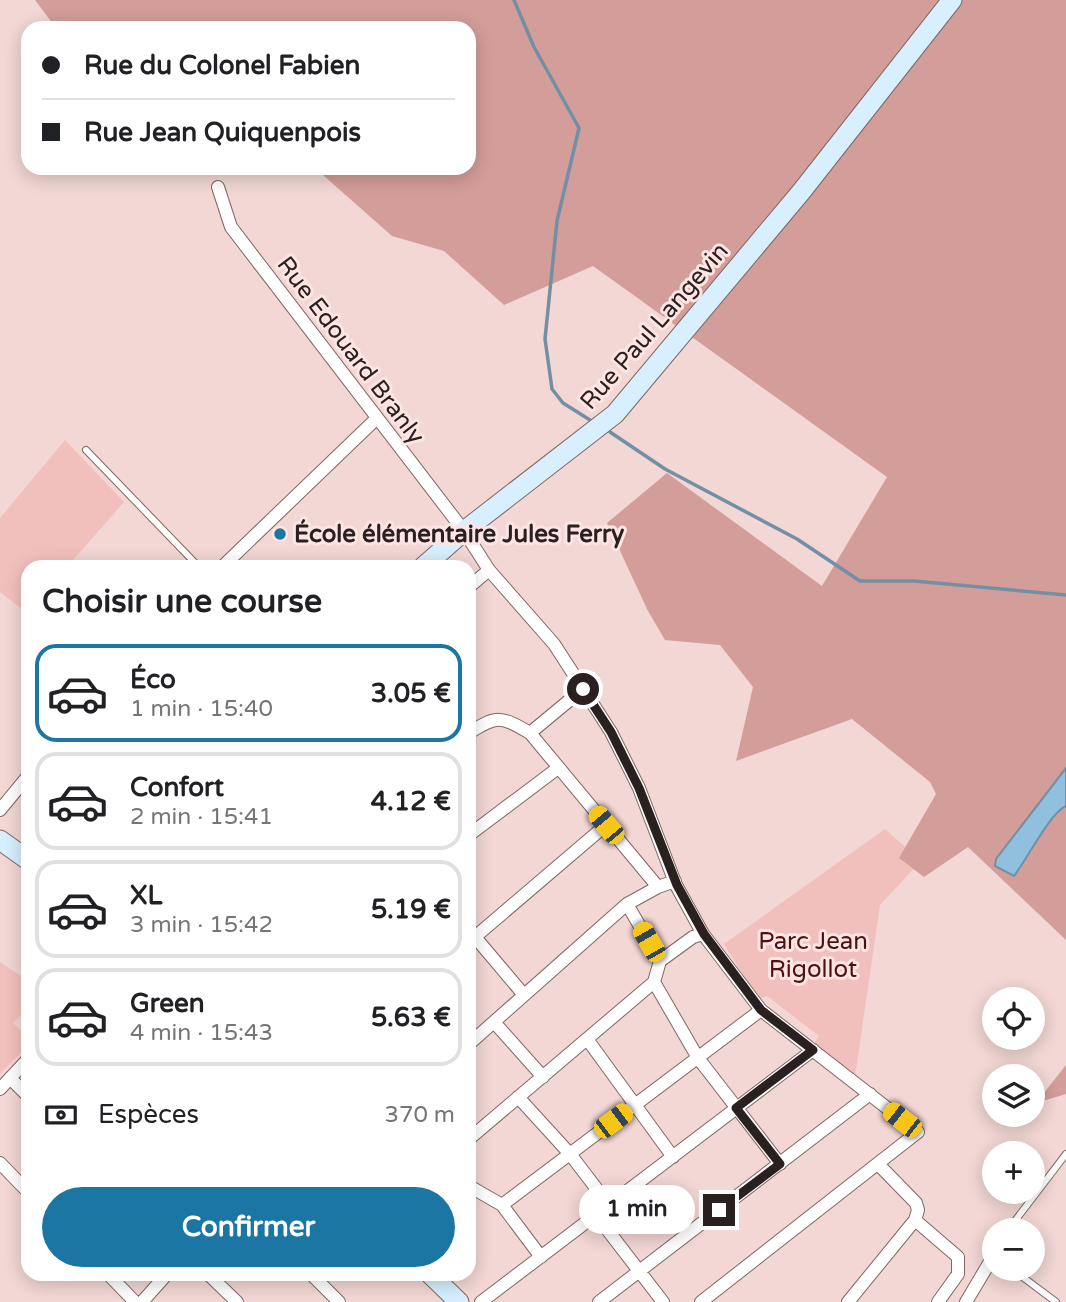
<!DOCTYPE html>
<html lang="fr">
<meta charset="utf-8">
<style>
body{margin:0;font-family:"Varela Round",sans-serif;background:#f2f2f2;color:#202124;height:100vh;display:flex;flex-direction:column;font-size:26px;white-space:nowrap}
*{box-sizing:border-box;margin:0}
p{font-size:23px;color:#757577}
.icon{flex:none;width:38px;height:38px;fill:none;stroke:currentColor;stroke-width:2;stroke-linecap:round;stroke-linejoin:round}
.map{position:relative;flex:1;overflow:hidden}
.details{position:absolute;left:21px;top:560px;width:455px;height:721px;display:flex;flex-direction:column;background:#fff;border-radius:21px;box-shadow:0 4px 18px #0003}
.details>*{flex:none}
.top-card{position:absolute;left:21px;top:21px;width:455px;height:154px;border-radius:21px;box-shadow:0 4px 18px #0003;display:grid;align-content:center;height:154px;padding:0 21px;background:#fff}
.fabs{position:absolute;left:982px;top:987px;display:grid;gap:14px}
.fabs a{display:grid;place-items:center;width:63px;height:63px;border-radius:50%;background:#fff;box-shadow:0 4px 18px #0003;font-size:35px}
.end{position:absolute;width:32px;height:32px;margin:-16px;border:9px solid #2a201f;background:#fff;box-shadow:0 0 0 4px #fff}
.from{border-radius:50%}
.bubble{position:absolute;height:49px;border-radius:24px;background:#fff;box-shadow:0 4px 18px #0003;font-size:23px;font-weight:700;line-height:49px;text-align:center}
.car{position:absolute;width:21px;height:42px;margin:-21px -10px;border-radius:9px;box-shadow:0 0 5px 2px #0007;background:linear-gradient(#f5c518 24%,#345 0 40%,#f5c518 0 76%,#345 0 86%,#f5c518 0)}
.top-card b{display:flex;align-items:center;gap:24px;height:66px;font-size:26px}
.top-card b+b{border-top:2px solid #e0e0e0}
.top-card i{width:18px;height:18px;background:#202124}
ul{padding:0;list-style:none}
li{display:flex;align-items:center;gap:21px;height:98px;margin:0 14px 10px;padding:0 7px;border:4px solid #e0e0e0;border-radius:21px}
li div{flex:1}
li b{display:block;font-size:26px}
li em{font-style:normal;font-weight:700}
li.active{border-color:#1b76a4}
li>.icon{width:63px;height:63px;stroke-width:1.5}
h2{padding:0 21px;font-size:32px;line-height:84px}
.pay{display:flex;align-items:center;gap:18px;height:77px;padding:0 21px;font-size:26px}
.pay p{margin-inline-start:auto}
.button{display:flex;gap:14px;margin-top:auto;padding:14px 21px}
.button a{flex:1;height:80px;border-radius:42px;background:#1b76a4;color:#fff;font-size:28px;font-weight:700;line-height:80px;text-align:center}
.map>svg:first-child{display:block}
.green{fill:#f2c0bc}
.forest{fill:#d39d99}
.water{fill:#91c0de;stroke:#7290a5;stroke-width:2}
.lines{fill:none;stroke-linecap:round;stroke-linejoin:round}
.stream{stroke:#7290a5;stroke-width:3.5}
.lane-casing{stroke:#7f6765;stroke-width:8}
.street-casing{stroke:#7f6765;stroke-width:14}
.secondary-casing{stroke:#7f6765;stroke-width:21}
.lane{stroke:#fff;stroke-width:6}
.street{stroke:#fff;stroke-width:12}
.secondary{stroke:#d7effe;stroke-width:19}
.route{stroke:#2a201f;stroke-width:9}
.poi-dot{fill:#1b76a4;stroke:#fce5e3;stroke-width:2.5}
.labels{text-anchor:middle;stroke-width:6;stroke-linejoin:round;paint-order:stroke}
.street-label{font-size:24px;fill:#2a201f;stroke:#fce5e3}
.poi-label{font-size:24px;font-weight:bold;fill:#2a201f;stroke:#fce5e3;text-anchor:start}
.park-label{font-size:24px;fill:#500f12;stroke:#fce5e3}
</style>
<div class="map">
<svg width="1066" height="1302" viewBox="0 0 1066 1302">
<rect width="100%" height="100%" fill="#f2d7d4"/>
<path class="green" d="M 65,440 L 124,502 L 67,567 L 28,567 L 27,613 L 0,592 L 0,518 Z
M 885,829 L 921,861 L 880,905 L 855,1077 L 813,1045 L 819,1036 L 767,996 L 758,999 L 724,944 Z
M 0,962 L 22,977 L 28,972 L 28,1016 L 22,1014 L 13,1023 L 28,1038 L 28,1045 L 0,1074 Z"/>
<path class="forest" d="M 35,0 L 1066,0 L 1066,940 L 968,847 L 924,877 L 899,858 L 936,794 L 930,782 L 852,719 L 736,761 L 753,687 L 720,645 L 665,640 L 648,611 L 607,523 L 667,473 L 822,586 L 887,477 L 593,266 L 504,305 L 444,251 L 392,236 L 315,168 L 469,168 L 469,28 L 56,28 Z
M 1066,1065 L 1066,1094 L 1036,1103 Z"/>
<path class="water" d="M 1066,768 L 1066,806 C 1049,814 1028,858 1014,876 L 995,866 L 996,859 Z"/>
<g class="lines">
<path class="stream" d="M 514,0 L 534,47 L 579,128 L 557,221 L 545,339 L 552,389 L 563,403 L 590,420
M 610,432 L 665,469 L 797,539 L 860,581 L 914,581 L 1066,595"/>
<g class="lane-casing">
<path id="lane" d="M 86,450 L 199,567
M 1008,1230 L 1066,1154
M 1012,1269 L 1056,1302"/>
</g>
<g class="street-casing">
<path id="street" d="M 218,187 L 231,227 L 464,531 L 489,570 L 554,644 L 611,732 L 639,788 L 676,885 L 703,934 L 761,1010 L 918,1132 L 701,1302
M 222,567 L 376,419
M 469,587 L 489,570
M 469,733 C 497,715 501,716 530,733 L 658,887 L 675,881
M 530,733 L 583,689
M 0,810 L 28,776
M 469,835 L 558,768
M 627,904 L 660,961
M 475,937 L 524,995
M 469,942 L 606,825
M 654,982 L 698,1058 L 780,1164
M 494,1022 L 543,1077
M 587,1039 L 673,1157
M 469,1044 L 627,904 L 658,887
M 10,1078 L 28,1096
M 0,1089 L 28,1059
M 518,1097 L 570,1154 L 609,1205
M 469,1139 L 654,982 L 660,961 L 693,937 L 703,934
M 0,1163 L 28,1192
M 469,1186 L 502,1205 L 541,1257
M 502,1205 L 761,1010
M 596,1215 L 663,1302
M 915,1220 L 958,1257 L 958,1274 L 938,1302
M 108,1274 L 135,1302
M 208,1274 L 237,1302
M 311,1274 L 339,1302
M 142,1302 L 167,1274
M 481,1302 L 813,1050
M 599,1302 L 870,1094
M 848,1302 L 915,1220 L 918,1210 L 916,1203 L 878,1164
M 966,1302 L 994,1255"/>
</g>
<g class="secondary-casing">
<path id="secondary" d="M 423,567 L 464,531 L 615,414 L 801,192 L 952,0
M 0,840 L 28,860
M 430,1274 L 459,1302"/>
</g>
<use href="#lane" class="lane"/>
<use href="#street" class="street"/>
<use href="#secondary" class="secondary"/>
</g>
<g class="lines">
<path class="route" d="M 583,689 L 611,732 L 639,788 L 677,885 L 704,934 L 761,1010 L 813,1050 L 736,1108 L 780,1164 L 719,1210"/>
</g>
<circle class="poi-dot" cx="280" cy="534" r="7"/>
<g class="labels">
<g class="street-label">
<text transform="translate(654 326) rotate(-49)" y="8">Rue Paul Langevin</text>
<text transform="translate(351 350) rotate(53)" y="8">Rue Edouard Branly</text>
</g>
<g class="poi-label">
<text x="294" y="542">École élémentaire Jules Ferry</text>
</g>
<g class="park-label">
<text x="813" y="949">Parc Jean<tspan x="813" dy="28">Rigollot</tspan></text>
</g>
</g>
</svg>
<div class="fabs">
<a><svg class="icon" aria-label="locate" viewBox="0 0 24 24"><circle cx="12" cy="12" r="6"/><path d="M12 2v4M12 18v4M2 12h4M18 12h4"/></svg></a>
<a><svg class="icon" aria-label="layers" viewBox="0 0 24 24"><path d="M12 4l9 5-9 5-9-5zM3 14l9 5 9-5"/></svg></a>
<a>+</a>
<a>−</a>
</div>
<i class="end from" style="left:583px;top:689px"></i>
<i class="end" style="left:719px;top:1210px"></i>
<div class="bubble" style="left:579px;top:1185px;width:116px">1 min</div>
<i class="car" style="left:606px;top:825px;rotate:320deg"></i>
<i class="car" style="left:649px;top:942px;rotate:330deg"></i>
<i class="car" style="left:902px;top:1120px;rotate:308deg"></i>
<i class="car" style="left:613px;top:1121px;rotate:53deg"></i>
<div class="top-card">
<b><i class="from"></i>Rue du Colonel Fabien</b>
<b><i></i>Rue Jean Quiquenpois</b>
</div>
<section class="details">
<h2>Choisir une course</h2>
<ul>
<li class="active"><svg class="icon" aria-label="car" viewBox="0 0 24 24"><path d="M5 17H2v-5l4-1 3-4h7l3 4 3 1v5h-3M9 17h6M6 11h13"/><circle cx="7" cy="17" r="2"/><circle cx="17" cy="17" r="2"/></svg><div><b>Éco</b><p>1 min · 15:40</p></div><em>3.05 €</em></li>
<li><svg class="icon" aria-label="car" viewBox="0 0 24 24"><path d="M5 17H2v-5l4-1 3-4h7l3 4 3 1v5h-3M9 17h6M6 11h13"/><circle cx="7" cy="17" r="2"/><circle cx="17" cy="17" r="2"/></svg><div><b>Confort</b><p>2 min · 15:41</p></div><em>4.12 €</em></li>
<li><svg class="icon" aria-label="car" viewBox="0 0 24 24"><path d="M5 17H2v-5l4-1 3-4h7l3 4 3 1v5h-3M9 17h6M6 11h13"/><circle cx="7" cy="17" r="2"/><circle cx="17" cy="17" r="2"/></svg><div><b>XL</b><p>3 min · 15:42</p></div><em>5.19 €</em></li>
<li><svg class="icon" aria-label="car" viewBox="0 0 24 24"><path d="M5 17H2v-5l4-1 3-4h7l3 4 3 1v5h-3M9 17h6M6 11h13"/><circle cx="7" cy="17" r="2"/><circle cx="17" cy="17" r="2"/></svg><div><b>Green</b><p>4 min · 15:43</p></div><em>5.63 €</em></li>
</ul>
<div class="pay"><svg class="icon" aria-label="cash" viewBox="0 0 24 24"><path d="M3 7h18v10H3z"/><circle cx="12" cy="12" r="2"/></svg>Espèces<p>370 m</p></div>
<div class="button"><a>Confirmer</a></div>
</section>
</div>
